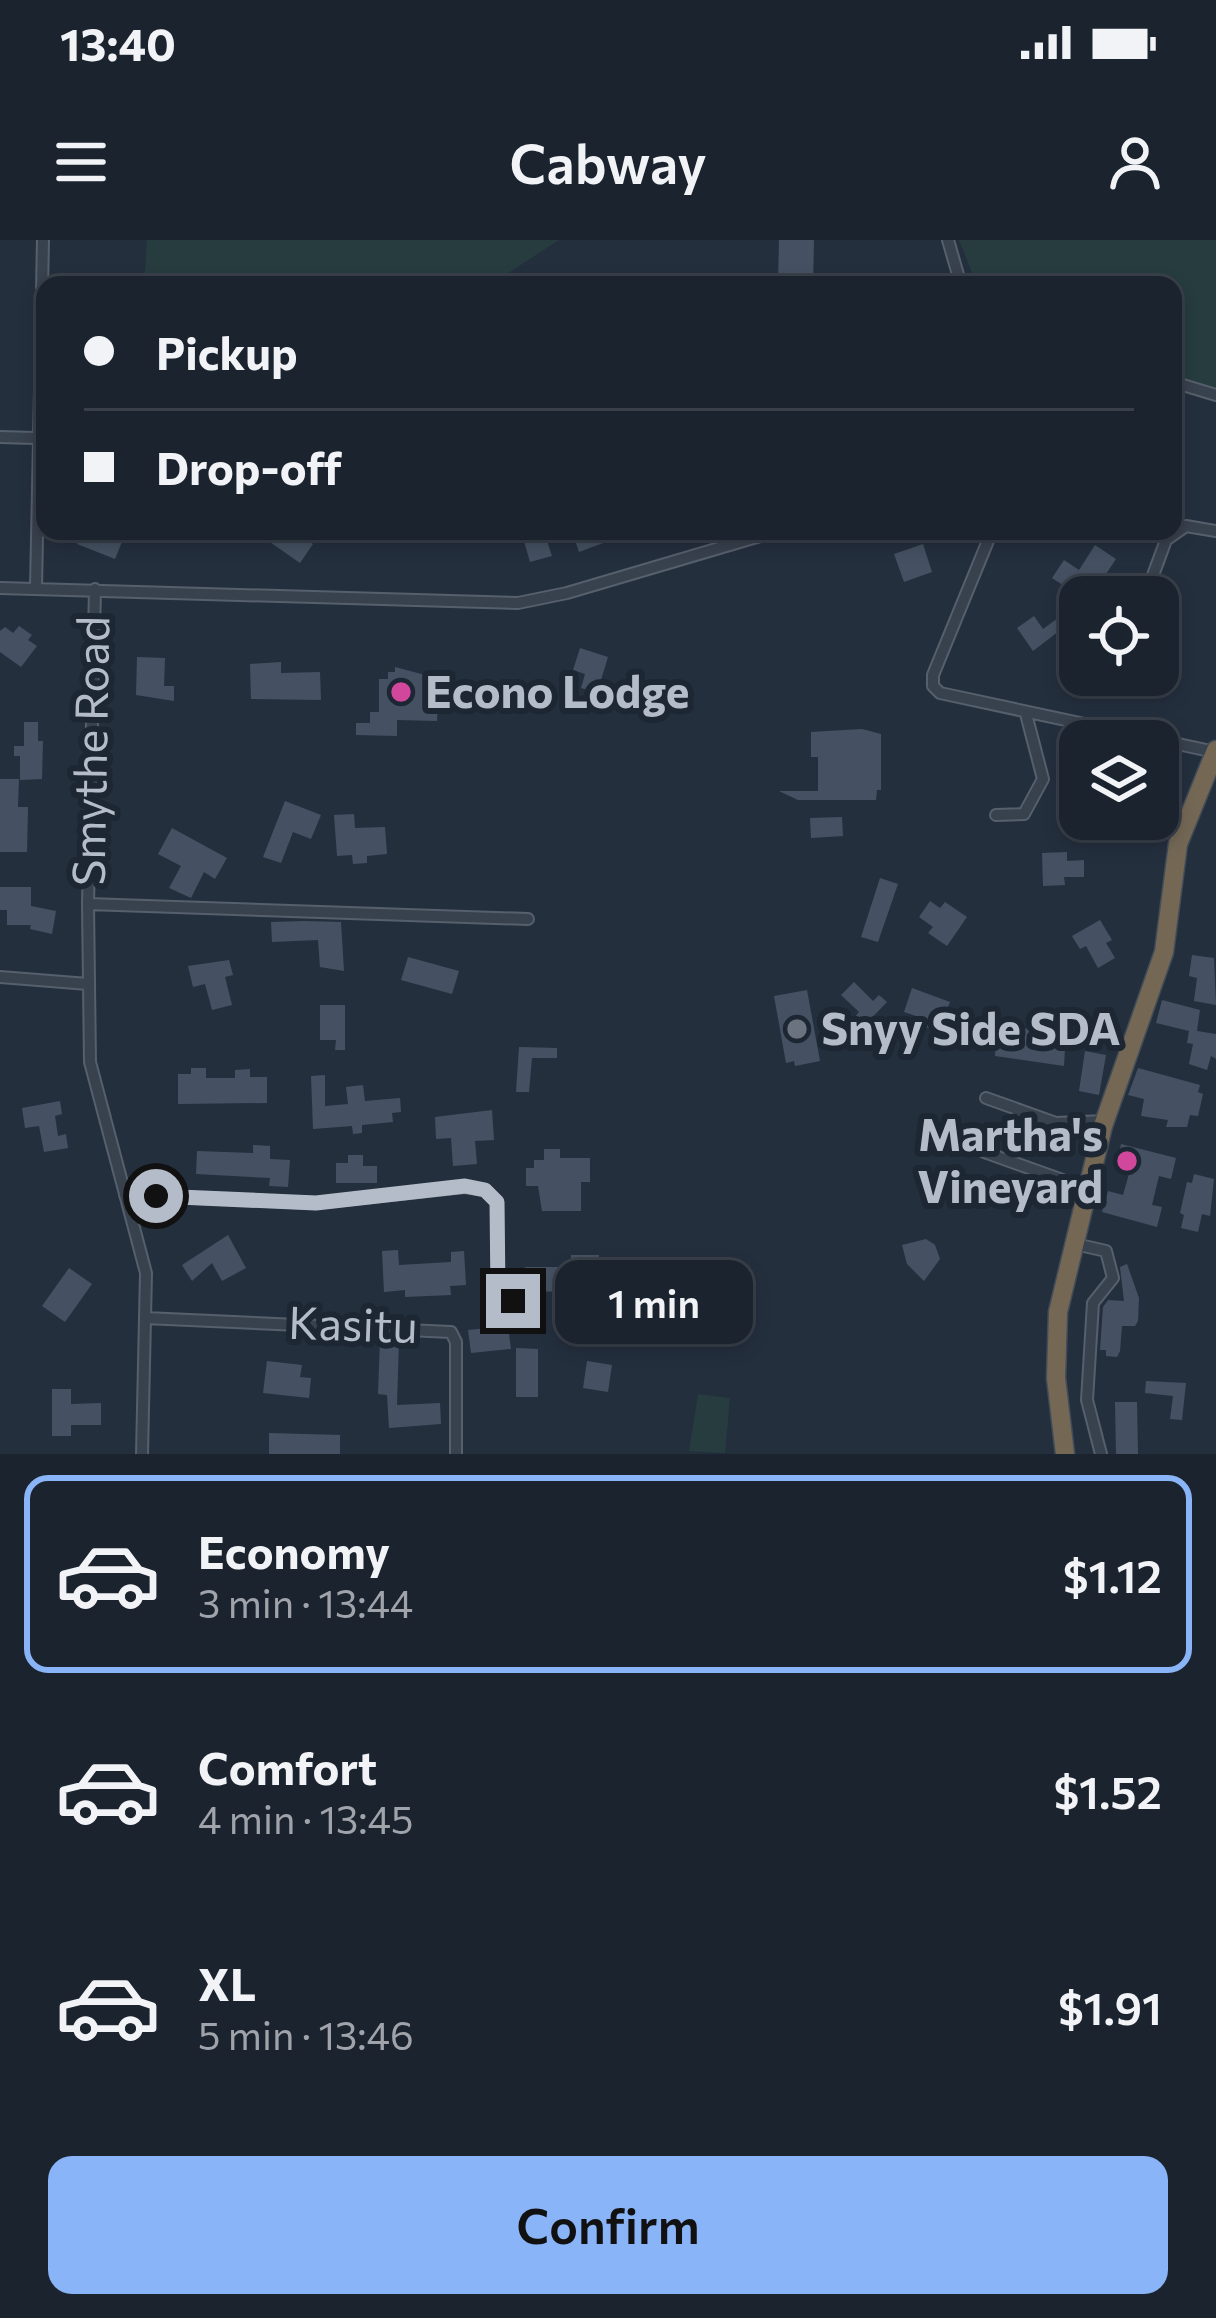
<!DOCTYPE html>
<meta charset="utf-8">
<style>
body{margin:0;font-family:Commissioner,sans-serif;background:#282f3a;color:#f1f3f6;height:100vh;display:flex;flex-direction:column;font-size:45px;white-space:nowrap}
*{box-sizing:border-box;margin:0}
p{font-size:39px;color:#a0a4aa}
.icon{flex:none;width:66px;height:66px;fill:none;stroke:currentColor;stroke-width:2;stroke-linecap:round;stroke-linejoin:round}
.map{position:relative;height:1214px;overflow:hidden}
.details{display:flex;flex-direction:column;background:#1b232e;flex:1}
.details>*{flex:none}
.hud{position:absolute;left:36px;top:36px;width:1146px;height:264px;border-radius:24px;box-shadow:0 6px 18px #0003,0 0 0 3px #39404a;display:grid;align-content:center;height:264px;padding:0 48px;background:#1b232e}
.controls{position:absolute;left:1059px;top:336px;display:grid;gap:24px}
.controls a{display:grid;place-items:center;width:120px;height:120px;border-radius:24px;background:#1b232e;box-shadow:0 6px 18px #0003,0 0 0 3px #39404a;font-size:60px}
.end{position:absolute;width:54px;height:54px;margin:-27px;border:15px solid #b4bcc9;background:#111;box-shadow:0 0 0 6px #111}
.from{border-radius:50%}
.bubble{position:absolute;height:84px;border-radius:24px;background:#1b232e;box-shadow:0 6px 18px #0003,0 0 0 3px #39404a;font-size:39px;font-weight:600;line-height:84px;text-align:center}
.hud b{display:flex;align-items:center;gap:42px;height:114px;font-size:45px}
.hud b+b{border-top:3px solid #39404a}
.hud i{width:30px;height:30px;background:#f1f3f6}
ul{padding:21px 0 0;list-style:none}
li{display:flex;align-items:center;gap:36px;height:198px;margin:0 24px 18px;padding:0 24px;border:6px solid transparent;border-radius:24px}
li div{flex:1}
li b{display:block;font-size:45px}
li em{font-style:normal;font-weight:600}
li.selected{border-color:#8ab4f8}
li>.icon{width:108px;height:108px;stroke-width:1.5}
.button{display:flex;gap:24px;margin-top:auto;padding:24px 48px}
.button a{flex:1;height:138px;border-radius:24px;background:#8ab4f8;color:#111;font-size:48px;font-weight:600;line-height:138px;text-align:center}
.status{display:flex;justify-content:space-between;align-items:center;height:84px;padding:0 60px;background:#1b232e;direction:ltr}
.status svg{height:33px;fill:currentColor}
header{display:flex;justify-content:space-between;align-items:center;height:156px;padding:0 48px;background:#1b232e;font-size:54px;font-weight:600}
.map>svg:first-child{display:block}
.green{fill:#263c3f}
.building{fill:#455162}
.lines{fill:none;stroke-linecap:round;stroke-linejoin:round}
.street-casing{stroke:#565f6c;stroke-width:14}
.highway-casing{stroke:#434c59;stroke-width:21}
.street{stroke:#38414e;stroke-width:10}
.highway{stroke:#746855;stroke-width:18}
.route{stroke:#b4bcc9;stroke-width:15}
.hotel-dot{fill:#d1479c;stroke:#1d2633;stroke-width:4.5}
.worship-dot{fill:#6b7280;stroke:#1d2633;stroke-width:4.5}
.labels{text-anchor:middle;stroke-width:12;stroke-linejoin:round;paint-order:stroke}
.poi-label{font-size:45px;font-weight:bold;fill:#b4bcc9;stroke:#1d2633;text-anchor:start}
.street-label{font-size:45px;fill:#b4bcc9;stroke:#1d2633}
</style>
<div class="status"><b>13:40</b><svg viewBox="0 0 49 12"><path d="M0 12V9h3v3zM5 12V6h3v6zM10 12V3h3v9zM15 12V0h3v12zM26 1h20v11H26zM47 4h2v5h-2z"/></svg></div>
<header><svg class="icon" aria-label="menu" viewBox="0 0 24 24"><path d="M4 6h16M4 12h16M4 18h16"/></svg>Cabway<svg class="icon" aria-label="person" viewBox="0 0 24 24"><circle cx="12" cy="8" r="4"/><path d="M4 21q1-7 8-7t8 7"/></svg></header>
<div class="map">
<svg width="1216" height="1214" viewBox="0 0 1216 1214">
<rect width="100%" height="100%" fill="#242f3e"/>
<path class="green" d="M 147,0 L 559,0 L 490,45 L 144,45 Z
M 959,0 L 1216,0 L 1216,154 L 1173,133 L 1173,45 L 977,45 Z
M 698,1154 L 730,1158 L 725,1213 L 689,1211 Z"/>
<path class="building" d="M 779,0 L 814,0 L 813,45 L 778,45 Z
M 82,291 L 108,291 L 124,297 L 115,319 L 77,304 Z
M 268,291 L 295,291 L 313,304 L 300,323 L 264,298 Z
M 521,291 L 633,291 L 633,292 L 579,312 L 573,294 L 547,301 L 552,316 L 530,322 Z
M 923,304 L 932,332 L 904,342 L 894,314 Z
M 1095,305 L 1116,319 L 1096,349 L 1103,357 L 1081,357 L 1052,338 L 1064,320 L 1079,330 Z
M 1080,362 L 1080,375 L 1033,411 L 1017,388 L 1034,376 L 1043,389 Z
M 19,386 L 32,395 L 28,400 L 37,406 L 21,427 L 0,412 L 0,391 L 5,387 L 13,393 Z
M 1169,407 L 1177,435 L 1182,438 L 1151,447 L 1147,435 L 1158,435 L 1158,410 Z
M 580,408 L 608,417 L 597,453 L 581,448 L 585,434 L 573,430 Z
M 137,417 L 165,418 L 164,446 L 174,446 L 174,461 L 136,455 Z
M 281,422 L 281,433 L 320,432 L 321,460 L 251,459 L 250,424 Z
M 395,427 L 429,436 L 428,461 L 438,461 L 437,481 L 397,480 L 397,496 L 356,495 L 356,483 L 370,483 L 370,472 L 379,472 L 379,439 L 388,439 L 388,432 L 395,432 Z
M 24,482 L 38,482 L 38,501 L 43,501 L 42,539 L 20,540 L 20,516 L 14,516 L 14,506 L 24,506 Z
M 862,489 L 881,494 L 881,550 L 877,550 L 876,560 L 798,560 L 779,551 L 818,551 L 818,517 L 811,517 L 811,492 Z
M 0,539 L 19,539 L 18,567 L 28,567 L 27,612 L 0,612 Z
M 285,561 L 321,575 L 311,599 L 293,592 L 281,623 L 263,617 Z
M 354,574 L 355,588 L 385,587 L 387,614 L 367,616 L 367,623 L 353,624 L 352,615 L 337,616 L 334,575 Z
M 842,577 L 843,596 L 811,598 L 810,578 Z
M 172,588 L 227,618 L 215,639 L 204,632 L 191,658 L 169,648 L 181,626 L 158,614 Z
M 1067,612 L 1067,621 L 1084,620 L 1084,637 L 1064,637 L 1065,645 L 1043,646 L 1042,613 Z
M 880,638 L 898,644 L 878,702 L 861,697 Z
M 0,647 L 31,647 L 31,666 L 56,671 L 52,694 L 30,689 L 31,685 L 7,685 L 7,670 L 0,670 Z
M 930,661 L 940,668 L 945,662 L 967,677 L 947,706 L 928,693 L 933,687 L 919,677 Z
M 1100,680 L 1112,700 L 1106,703 L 1115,718 L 1098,728 L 1086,706 L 1080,709 L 1072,696 Z
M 305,681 L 341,682 L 344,731 L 320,727 L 318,700 L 272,702 L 271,682 Z
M 1192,715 L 1214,718 L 1216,765 L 1194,761 L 1197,738 L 1189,736 Z
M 408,717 L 459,731 L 452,754 L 401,740 Z
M 229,720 L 233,735 L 225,737 L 232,765 L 212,770 L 205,744 L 193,747 L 188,726 Z
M 854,742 L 873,761 L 879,755 L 887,762 L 863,787 L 854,778 L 859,772 L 841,755 Z
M 912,748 L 950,762 L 941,785 L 933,782 L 931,789 L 917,784 L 919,777 L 904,772 Z
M 807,750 L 820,821 L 795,826 L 794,821 L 786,823 L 774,756 Z
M 1162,760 L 1200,770 L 1197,791 L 1216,794 L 1216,819 L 1211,816 L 1207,830 L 1189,824 L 1193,804 L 1187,803 L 1189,791 L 1156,783 Z
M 320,765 L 345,765 L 345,810 L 335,810 L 336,800 L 320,800 Z
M 997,786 L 1066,792 L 1064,826 L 995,816 Z
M 519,807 L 557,808 L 557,818 L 532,818 L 529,852 L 516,852 Z
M 1085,811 L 1106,815 L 1099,855 L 1079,851 Z
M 191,828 L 206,828 L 206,838 L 235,838 L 235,830 L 250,829 L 250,837 L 267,837 L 267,863 L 178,864 L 178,834 L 191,834 Z
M 1138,828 L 1200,845 L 1198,852 L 1203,854 L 1198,876 L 1190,875 L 1187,887 L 1166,887 L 1168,880 L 1141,876 L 1144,859 L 1128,855 Z
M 325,835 L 325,866 L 348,864 L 346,847 L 363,845 L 365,861 L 400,858 L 401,872 L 392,873 L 393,882 L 362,885 L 362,893 L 353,894 L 352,886 L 313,889 L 311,836 Z
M 60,861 L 62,874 L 55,876 L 58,896 L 66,894 L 68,908 L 44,912 L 39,886 L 25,888 L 22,868 Z
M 492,870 L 494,900 L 475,901 L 477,924 L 453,926 L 451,898 L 436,899 L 435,877 Z
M 1121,904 L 1176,918 L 1171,939 L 1159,936 L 1152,965 L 1162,967 L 1157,987 L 1102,972 L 1108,951 L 1123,955 L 1129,934 L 1127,926 L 1117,923 Z
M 253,905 L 270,906 L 270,919 L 290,920 L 288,947 L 269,946 L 270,938 L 196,934 L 197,911 L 253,913 Z
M 544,909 L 560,909 L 560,918 L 590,918 L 590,942 L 581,942 L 581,971 L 542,971 L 538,946 L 526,946 L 526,928 L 534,928 L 534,920 L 544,920 Z
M 348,915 L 363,915 L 363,926 L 377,926 L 377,943 L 336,943 L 336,923 L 348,923 Z
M 1194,934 L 1214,939 L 1210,976 L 1202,974 L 1198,992 L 1181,988 L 1184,975 L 1180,973 L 1187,942 L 1192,943 Z
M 228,995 L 246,1028 L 222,1041 L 212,1023 L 192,1041 L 182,1025 Z
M 926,999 L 935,1005 L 940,1019 L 924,1041 L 907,1024 L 902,1005 Z
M 398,1010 L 399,1025 L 451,1022 L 451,1012 L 464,1011 L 466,1045 L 450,1046 L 451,1055 L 405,1057 L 405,1050 L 384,1052 L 382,1011 Z
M 571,1015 L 599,1015 L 598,1065 L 570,1065 L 570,1052 L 524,1051 L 525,1027 L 571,1027 Z
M 1127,1024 L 1139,1058 L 1138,1081 L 1135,1086 L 1122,1086 L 1120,1111 L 1117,1117 L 1106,1116 L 1106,1110 L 1100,1110 L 1103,1067 L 1108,1060 L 1124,1061 L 1120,1027 Z
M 69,1028 L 92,1044 L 65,1082 L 42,1066 Z
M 508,1086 L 511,1109 L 471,1113 L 468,1090 Z
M 380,1100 L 399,1101 L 397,1165 L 440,1163 L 441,1184 L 389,1188 L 387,1155 L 378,1154 Z
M 516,1108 L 538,1109 L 538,1157 L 516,1157 Z
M 267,1121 L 302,1125 L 300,1137 L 311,1138 L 309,1158 L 263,1153 Z
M 587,1121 L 612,1125 L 608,1152 L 583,1148 Z
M 1146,1141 L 1186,1143 L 1182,1180 L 1170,1179 L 1173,1156 L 1145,1153 Z
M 52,1149 L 71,1149 L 71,1164 L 101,1163 L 101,1185 L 71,1185 L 71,1196 L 52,1196 Z
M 1115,1162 L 1137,1162 L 1138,1214 L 1116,1214 Z
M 269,1193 L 340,1195 L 340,1214 L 269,1214 Z"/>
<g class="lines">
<g class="street-casing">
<path id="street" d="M 948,0 L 961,45
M 1173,142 L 1216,155
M 0,197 L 35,198
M 992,291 L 933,435 L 933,446 L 940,453 L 1215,512
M 1152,338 L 1166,300 L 1186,286 L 1216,291
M 0,348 L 518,363 L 567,353 L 777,291
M 36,348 L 43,0
M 95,349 L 88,664 L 90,822 L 146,1033 L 142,1214
M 996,575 L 1024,574 L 1043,539 L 1026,474
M 88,664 L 528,679
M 0,737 L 88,744
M 986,858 L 1056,883 L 1105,881
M 984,912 L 1088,949
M 125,955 L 316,963 L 465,947 L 485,950 L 497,962 L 498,1051 L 513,1061 L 529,1062
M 1075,1004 L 1106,1011 L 1113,1038 L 1093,1063 L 1087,1160 L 1101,1214
M 145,1078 L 451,1092 L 456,1102 L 456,1214"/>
</g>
<g class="highway-casing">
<path id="highway" d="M 1065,1214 L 1056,1138 L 1058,1072 L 1103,886 L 1164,712 L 1178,604 L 1216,510"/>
</g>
<use href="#street" class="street"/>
<use href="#highway" class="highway"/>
</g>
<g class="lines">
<path class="route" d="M 156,956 L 316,963 L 465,946 L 485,950 L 497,962 L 498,1051 L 513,1061"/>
</g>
<g class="hotel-dot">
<circle cx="401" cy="452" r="12"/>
<circle cx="1127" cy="921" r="12"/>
</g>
<circle class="worship-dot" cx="797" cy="789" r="12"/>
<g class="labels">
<g class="poi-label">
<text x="425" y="468">Econo Lodge</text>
<text x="821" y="805">Snyy Side SDA</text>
<text x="1103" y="911" text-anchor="end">Martha's<tspan x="1103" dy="52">Vineyard</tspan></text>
</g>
<g class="street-label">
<text transform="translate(91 511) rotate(-89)" y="16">Smythe Road</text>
<text transform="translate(353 1085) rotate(2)" y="16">Kasitu</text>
</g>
</g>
</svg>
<div class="controls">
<a><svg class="icon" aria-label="locate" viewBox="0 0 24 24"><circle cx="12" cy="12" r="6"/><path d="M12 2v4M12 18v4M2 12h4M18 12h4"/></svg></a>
<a><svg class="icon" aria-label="layers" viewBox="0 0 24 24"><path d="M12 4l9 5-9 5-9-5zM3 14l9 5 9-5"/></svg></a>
</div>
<i class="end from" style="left:156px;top:956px"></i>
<i class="end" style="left:513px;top:1061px"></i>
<div class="bubble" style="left:555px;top:1020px;width:198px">1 min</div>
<div class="hud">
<b><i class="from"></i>Pickup</b>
<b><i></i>Drop-off</b>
</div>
</div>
<section class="details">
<ul>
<li class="selected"><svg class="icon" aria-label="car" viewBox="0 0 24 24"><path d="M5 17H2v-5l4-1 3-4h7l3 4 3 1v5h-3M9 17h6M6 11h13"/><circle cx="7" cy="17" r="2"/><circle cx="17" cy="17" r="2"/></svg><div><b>Economy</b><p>3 min · 13:44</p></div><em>$1.12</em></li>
<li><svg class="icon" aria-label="car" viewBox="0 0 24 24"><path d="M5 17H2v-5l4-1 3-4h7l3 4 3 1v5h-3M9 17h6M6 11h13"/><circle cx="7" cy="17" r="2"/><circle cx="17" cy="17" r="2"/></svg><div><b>Comfort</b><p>4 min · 13:45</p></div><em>$1.52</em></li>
<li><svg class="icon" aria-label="car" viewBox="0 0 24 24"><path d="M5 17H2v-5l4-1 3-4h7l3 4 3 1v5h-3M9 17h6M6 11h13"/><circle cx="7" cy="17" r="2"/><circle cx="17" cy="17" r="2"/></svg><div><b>XL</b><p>5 min · 13:46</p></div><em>$1.91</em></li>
</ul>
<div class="button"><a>Confirm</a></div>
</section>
